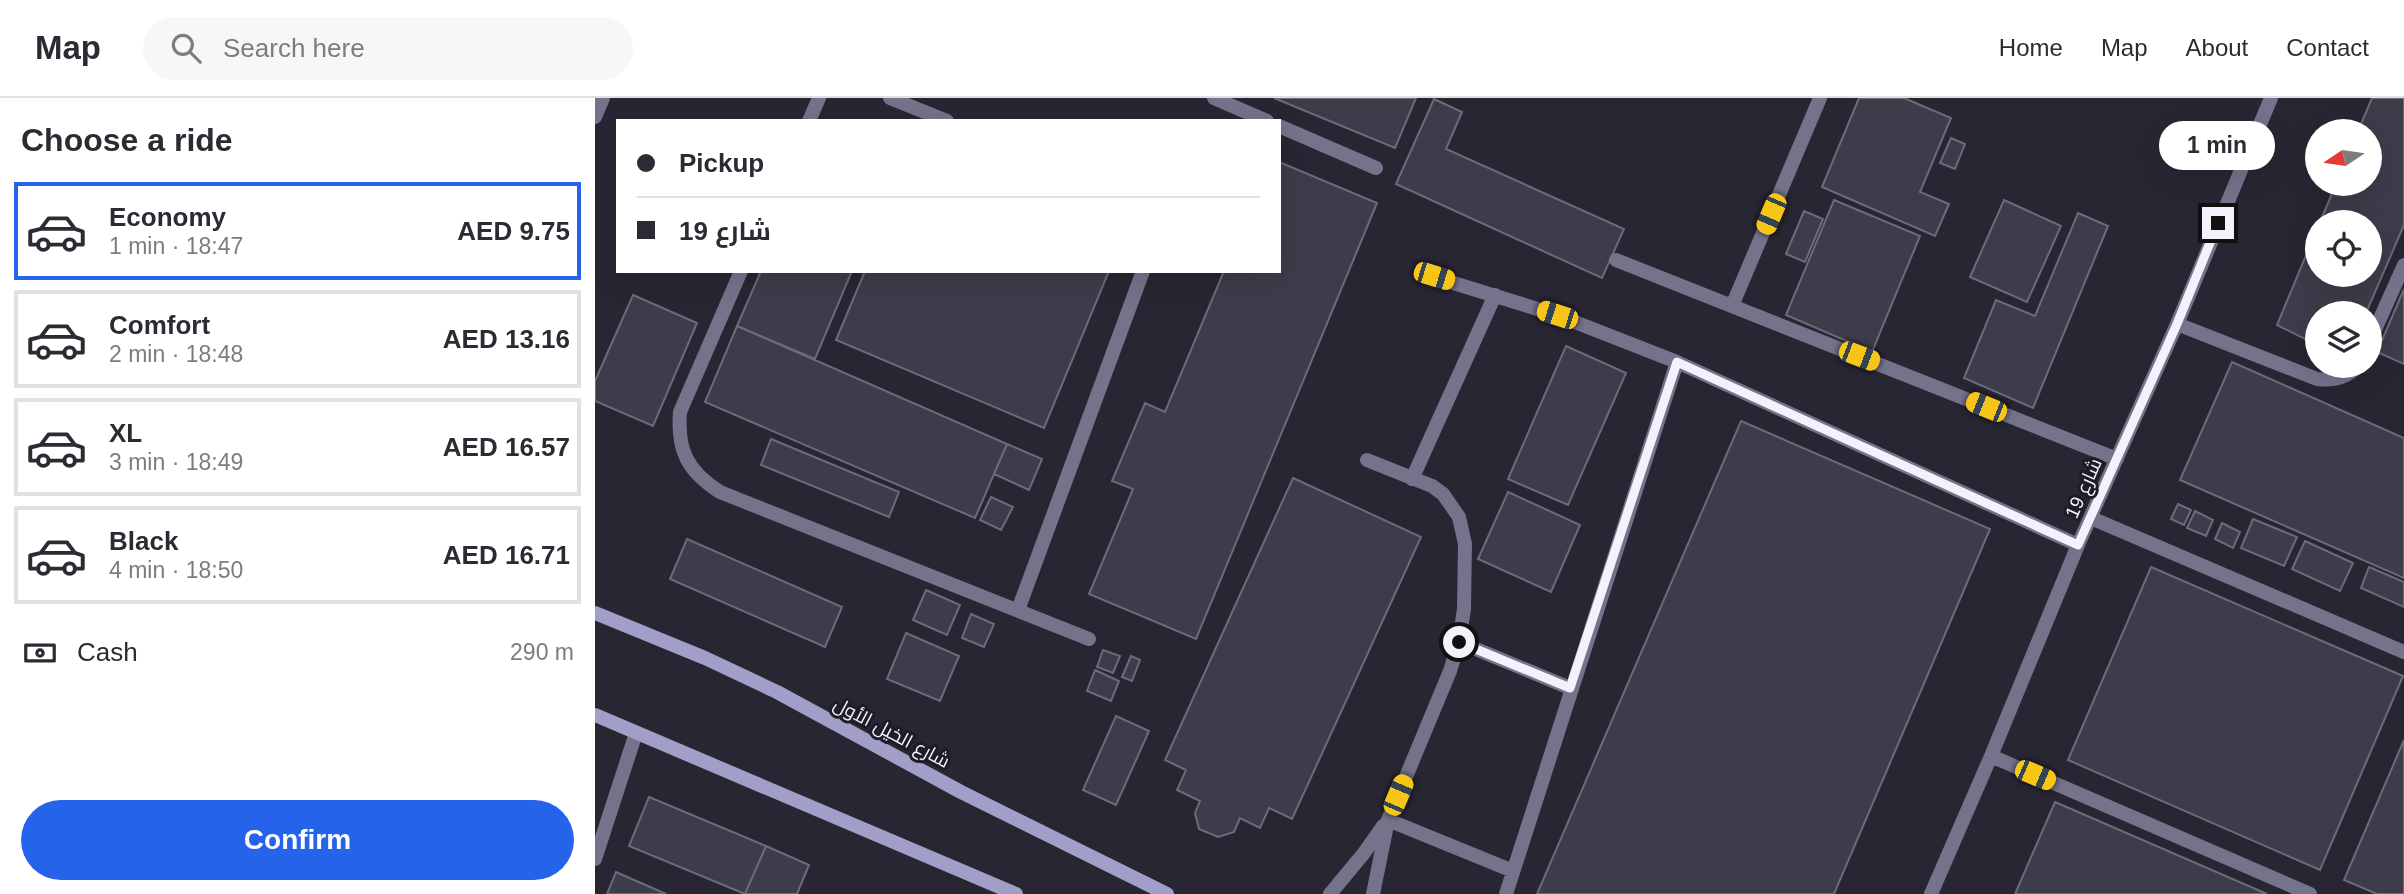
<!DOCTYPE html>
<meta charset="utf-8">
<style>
body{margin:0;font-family:Arial,Cairo,sans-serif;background:#f7f7f7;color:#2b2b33;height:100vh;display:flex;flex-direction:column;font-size:26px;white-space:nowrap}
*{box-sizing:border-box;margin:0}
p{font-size:23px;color:#7c7c81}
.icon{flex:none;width:38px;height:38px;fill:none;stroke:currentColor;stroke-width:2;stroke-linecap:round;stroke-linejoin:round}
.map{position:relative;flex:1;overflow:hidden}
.panel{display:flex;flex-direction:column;background:#fff;width:595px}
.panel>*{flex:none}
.banner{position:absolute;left:21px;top:21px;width:665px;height:154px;border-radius:0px;box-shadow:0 7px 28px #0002;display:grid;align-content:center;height:154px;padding:0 21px;background:#fff}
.needle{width:46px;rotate:257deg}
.fabs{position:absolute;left:1710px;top:21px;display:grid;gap:14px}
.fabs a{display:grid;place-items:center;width:77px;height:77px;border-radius:50%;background:#fff;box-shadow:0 7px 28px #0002;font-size:35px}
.end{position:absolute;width:32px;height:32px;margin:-16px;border:9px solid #f2f2fa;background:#111;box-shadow:0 0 0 4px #111}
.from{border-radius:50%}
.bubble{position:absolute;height:49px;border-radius:24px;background:#fff;box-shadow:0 7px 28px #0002;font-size:23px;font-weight:800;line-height:49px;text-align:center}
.car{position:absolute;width:21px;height:42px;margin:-21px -10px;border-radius:9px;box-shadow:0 0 5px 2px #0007;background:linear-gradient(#f5c518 24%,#345 0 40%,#f5c518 0 76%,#345 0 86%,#f5c518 0)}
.banner b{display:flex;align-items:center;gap:24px;height:66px;font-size:26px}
.banner b+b{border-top:2px solid #e1e1e2}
.banner i{width:18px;height:18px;background:#2b2b33}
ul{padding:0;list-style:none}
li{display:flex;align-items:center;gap:21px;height:98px;margin:0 14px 10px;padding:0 7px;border:4px solid #e1e1e2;border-radius:0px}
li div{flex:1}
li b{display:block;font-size:26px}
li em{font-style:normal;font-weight:800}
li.current{border-color:#2563eb}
li>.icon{width:63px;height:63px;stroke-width:1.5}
h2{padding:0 21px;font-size:32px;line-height:84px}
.pay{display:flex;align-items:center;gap:18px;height:77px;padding:0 21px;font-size:26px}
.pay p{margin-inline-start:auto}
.button{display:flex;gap:14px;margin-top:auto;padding:14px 21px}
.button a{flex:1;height:80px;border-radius:42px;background:#2563eb;color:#fff;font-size:28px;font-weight:800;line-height:80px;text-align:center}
header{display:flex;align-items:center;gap:42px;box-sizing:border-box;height:98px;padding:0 35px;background:#fff;border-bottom:2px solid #e1e1e2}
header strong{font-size:33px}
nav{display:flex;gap:38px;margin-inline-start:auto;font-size:24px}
.search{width:490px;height:63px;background:#f7f7f7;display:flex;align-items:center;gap:18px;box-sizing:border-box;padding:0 24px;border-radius:38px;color:#7c7c81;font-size:26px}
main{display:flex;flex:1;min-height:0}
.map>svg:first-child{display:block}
.building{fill:#3d3c4a;stroke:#6b6b79;stroke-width:2}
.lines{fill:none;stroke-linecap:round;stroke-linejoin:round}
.service{stroke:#75738c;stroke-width:14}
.secondary{stroke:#a19ec7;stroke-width:14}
.route{stroke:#f2f2fa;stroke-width:9}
.labels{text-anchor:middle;stroke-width:6;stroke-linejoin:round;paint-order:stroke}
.street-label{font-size:19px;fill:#f2f2fa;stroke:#1d1c28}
</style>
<header>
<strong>Map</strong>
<div class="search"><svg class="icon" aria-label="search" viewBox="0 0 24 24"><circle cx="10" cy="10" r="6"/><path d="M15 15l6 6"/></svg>Search here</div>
<nav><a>Home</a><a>Map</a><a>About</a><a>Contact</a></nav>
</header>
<main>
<section class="panel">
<h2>Choose a ride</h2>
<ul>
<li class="current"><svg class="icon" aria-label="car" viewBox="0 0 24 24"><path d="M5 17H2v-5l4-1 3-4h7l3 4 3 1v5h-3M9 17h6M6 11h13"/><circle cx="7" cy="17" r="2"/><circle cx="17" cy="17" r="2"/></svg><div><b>Economy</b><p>1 min · 18:47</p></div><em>AED 9.75</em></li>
<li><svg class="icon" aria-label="car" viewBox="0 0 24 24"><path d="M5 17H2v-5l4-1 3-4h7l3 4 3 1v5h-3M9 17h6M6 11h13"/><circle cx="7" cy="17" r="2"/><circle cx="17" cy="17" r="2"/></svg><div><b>Comfort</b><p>2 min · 18:48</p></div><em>AED 13.16</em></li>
<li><svg class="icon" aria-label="car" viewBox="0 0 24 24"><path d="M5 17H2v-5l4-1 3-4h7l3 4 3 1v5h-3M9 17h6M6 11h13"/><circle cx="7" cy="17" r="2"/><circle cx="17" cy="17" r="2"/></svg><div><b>XL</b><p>3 min · 18:49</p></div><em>AED 16.57</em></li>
<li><svg class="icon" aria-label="car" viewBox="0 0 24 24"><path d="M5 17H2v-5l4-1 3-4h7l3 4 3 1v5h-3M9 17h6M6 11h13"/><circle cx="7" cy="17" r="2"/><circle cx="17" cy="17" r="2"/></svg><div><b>Black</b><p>4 min · 18:50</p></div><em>AED 16.71</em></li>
</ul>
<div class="pay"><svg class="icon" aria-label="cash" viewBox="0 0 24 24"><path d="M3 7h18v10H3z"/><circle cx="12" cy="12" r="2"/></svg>Cash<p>290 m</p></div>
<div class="button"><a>Confirm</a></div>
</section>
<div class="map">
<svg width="1809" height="796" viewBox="0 0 1809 796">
<rect width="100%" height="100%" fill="#272632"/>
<path class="building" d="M 679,0 L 821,0 L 800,50 Z
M 1264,0 L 1309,0 L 1356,20 L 1325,94 L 1354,106 L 1340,138 L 1227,89 Z
M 1777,0 L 1809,0 L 1809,127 L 1771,215 L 1722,215 L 1722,247 L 1682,227 L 1722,131 L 1722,177 L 1774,177 L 1774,124 L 1725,124 L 1741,86 L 1774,86 L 1774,33 L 1763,33 Z
M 839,1 L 867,14 L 851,51 L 1029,131 L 1007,180 L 801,86 Z
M 1356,40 L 1370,46 L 1360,71 L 1345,65 Z
M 684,64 L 782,105 L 601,541 L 494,496 L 538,391 L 517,383 L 550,305 L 570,314 L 629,173 L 684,173 Z
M 1239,102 L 1325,138 L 1277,254 L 1191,217 Z
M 1409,102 L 1466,128 L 1432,204 L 1375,179 Z
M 1209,113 L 1228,121 L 1210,164 L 1191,156 Z
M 1483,115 L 1513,128 L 1438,310 L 1369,280 L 1401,202 L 1440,218 Z
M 166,173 L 257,173 L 220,261 L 142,228 Z
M 270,173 L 514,173 L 449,330 L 241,242 Z
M 1809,191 L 1809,266 L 1782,254 Z
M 38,197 L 102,225 L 58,328 L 0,303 L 0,283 Z
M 142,228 L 412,346 L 380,420 L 110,304 Z
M 971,248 L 1031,275 L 973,407 L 913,381 Z
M 1637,264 L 1809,340 L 1809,480 L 1585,382 Z
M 1146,323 L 1395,431 L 1239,796 L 942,796 Z
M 176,341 L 304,394 L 294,419 L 166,367 Z
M 412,346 L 447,361 L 434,392 L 399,376 Z
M 698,380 L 826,439 L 697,721 L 674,710 L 665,730 L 645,720 L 639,734 L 623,739 L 604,731 L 600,715 L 605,703 L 582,692 L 591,672 L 570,662 Z
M 913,394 L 985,427 L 956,494 L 883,461 Z
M 396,399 L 418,409 L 406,432 L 385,422 Z
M 1583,406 L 1596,412 L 1589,427 L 1576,421 Z
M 1600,413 L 1618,422 L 1611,438 L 1592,430 Z
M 1658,421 L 1702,439 L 1689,468 L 1646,450 Z
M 1627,425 L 1645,434 L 1638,450 L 1620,441 Z
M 92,441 L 247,509 L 230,549 L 75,481 Z
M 1710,443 L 1758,465 L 1745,493 L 1697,471 Z
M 1556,469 L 1808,578 L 1725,772 L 1473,662 Z
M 1774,469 L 1809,484 L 1809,509 L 1766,490 Z
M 331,492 L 365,507 L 352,537 L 318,522 Z
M 376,516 L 399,526 L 389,549 L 367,540 Z
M 311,535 L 364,558 L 345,603 L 292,581 Z
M 508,552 L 525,558 L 518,575 L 502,569 Z
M 536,558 L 545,562 L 537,583 L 527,579 Z
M 500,572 L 524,583 L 516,603 L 492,593 Z
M 521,618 L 554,633 L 521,707 L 488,692 Z
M 1809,642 L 1809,796 L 1782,796 L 1749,782 Z
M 54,699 L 171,748 L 150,796 L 34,748 Z
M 1460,704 L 1672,796 L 1420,796 Z
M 171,748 L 214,767 L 202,796 L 150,796 Z
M 21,774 L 71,796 L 12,796 Z"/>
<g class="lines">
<path class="service" d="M 295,0 L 352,23
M 619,0 L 672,23
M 0,19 L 8,0
M 214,23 L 224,0
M 684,28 L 781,70
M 1021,162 L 1522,361
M 146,173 L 85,314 C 82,352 92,373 125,394 L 494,541
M 839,179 L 962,217 L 1082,264 L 1483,447
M 1137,208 L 1225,0
M 1582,226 L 1722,281 C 1739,283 1751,280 1763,268
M 1774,245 L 1809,167
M 772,362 L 837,388 L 848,396 L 864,419 L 870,446 L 869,511 L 864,544 L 855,573 L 793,722 L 778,796
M 817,381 L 900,197
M 1496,420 L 1809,554
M 423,512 L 548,173
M 864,544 L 975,590
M 1396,658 L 1715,796
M 793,722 L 918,773
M 0,761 L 41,635
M 735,796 L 769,755 L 788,728
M 911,796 L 1082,264
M 1336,796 L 1396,658 L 1483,447 L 1582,226 L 1676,0"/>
<path class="secondary" d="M 0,515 L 110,560 L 182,594 L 366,694 L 572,796
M 0,617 L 421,796"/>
</g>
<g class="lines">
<path class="route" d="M 864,544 L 975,590 L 1082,264 L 1483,447 L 1582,226 L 1623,125"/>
</g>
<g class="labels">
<g class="street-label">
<text transform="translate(1488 390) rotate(-66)" y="7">شارع 19</text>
<text transform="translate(297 634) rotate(28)" y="7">شارع الخيل الأول</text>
</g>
</g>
</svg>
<div class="fabs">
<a><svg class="needle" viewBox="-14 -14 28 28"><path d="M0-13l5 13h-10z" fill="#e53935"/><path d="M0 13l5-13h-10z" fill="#7c7c81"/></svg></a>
<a><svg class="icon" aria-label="locate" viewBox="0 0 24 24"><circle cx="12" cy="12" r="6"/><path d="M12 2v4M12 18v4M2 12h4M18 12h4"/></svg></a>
<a><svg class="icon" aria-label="layers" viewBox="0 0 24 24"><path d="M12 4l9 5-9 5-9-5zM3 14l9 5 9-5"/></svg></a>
</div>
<i class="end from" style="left:864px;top:544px"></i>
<i class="end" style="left:1623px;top:125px"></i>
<div class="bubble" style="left:1564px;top:23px;width:116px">1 min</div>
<i class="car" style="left:1176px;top:116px;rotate:203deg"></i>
<i class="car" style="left:839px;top:178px;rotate:107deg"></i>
<i class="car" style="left:962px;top:217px;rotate:288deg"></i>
<i class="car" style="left:1264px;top:258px;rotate:111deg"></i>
<i class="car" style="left:1391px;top:309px;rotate:292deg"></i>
<i class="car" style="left:1440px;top:677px;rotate:113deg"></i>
<i class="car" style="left:803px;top:697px;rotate:23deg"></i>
<div class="banner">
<b><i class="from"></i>Pickup</b>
<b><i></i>شارع 19</b>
</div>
</div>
</main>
